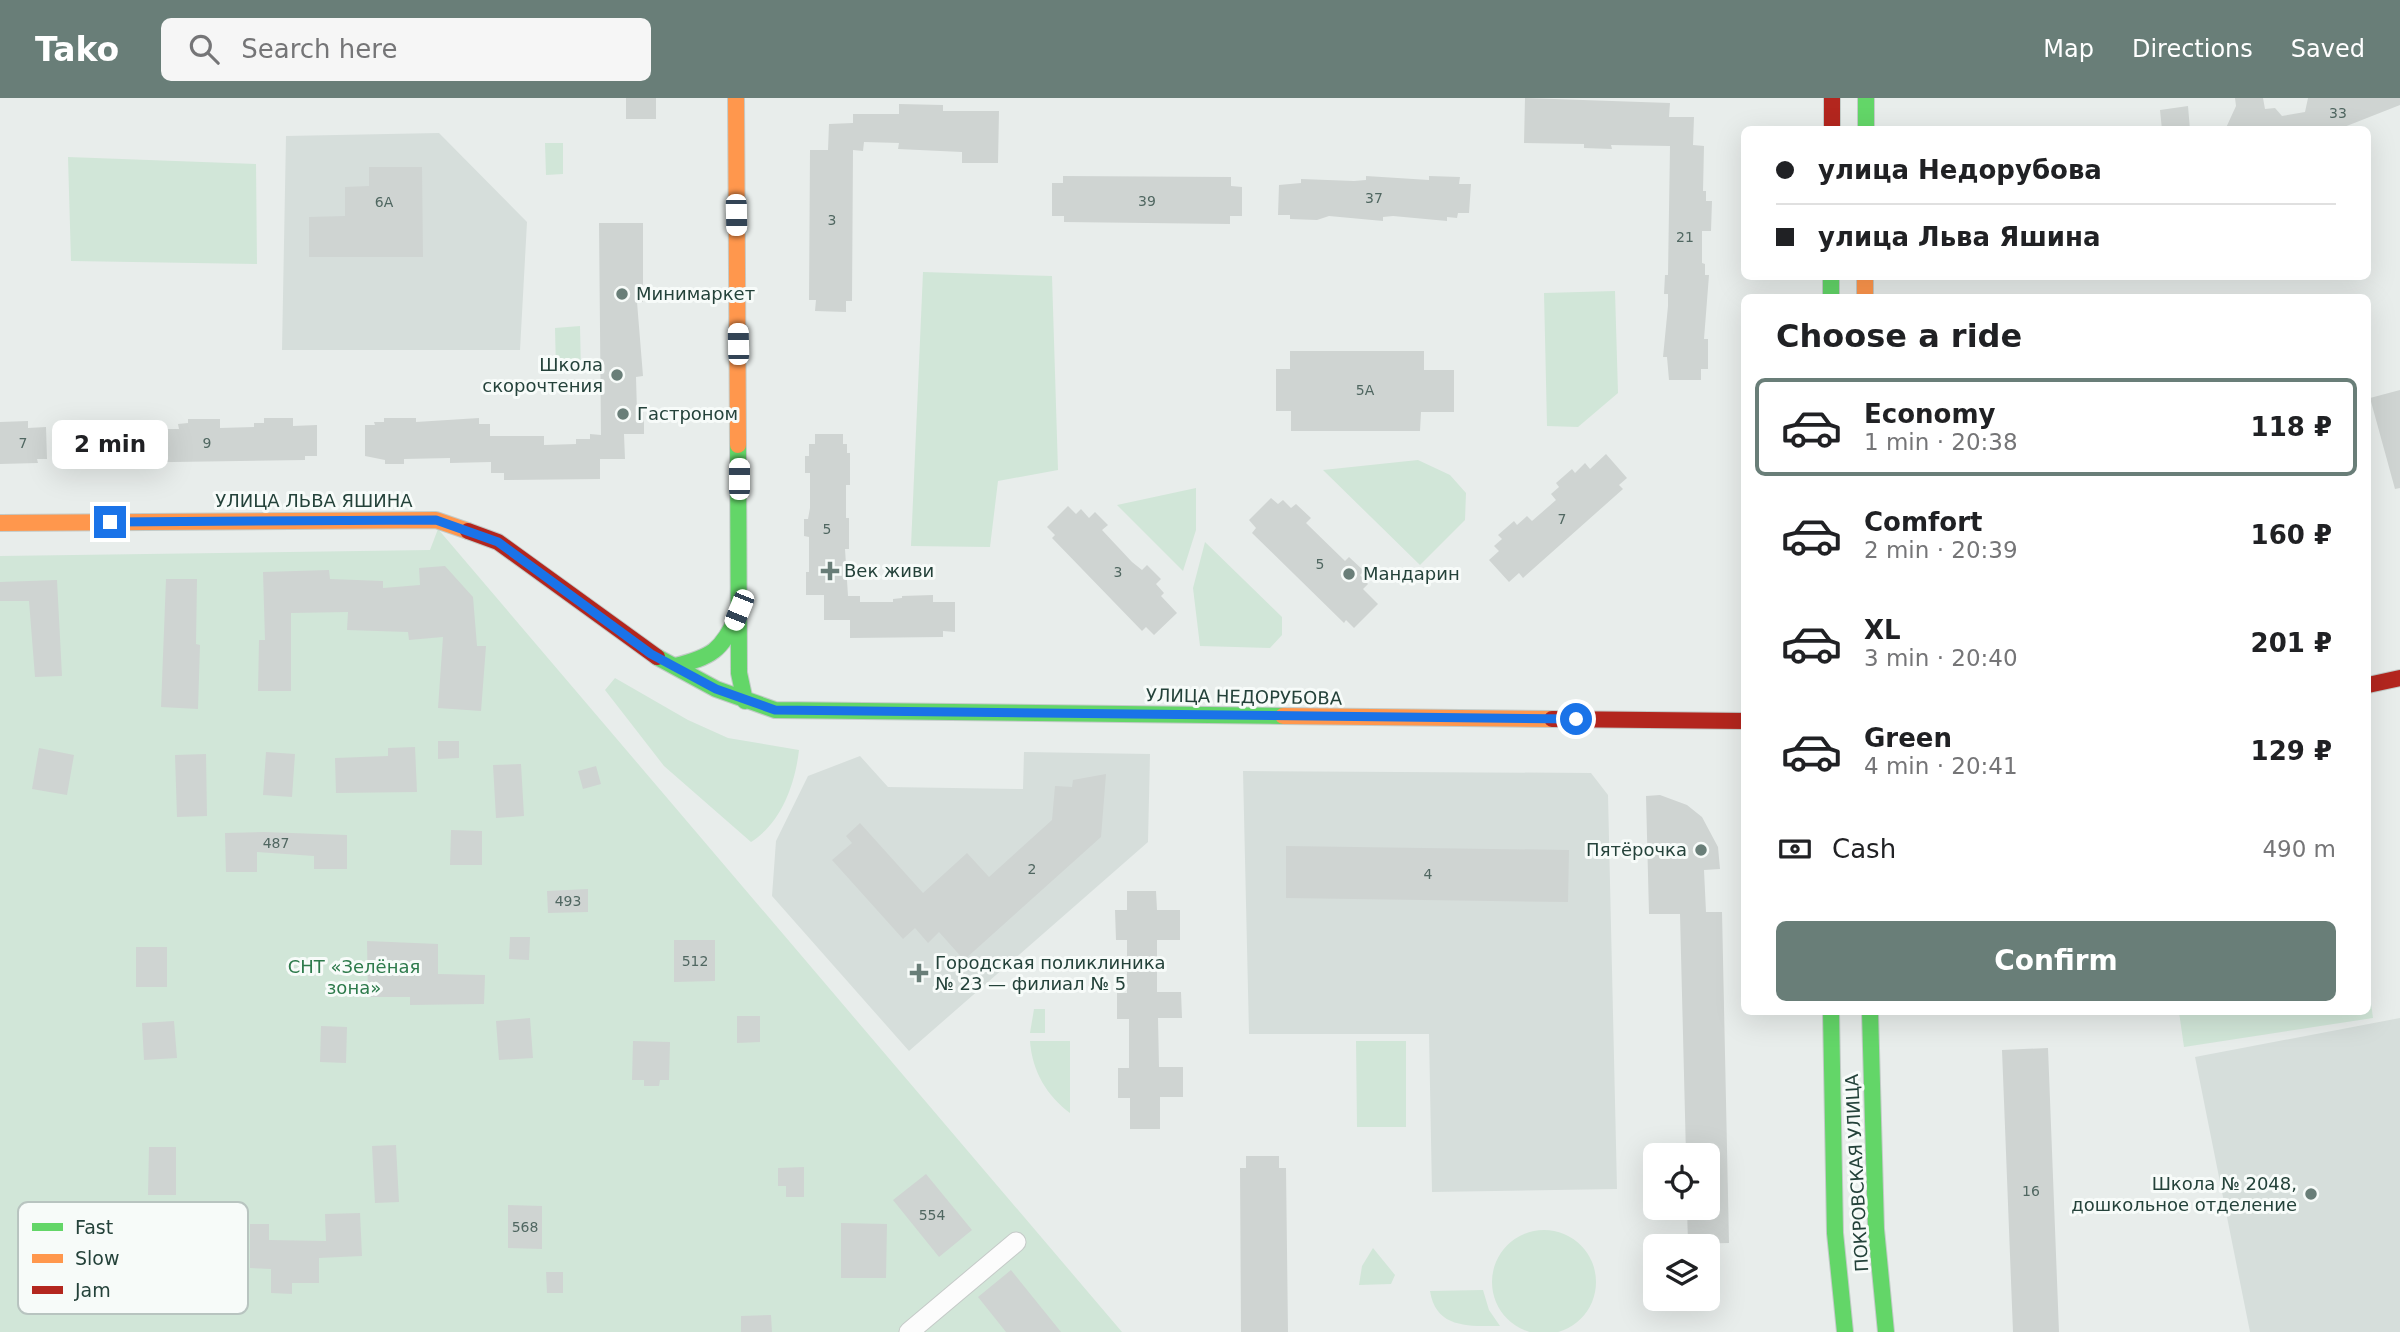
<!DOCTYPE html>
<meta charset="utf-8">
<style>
body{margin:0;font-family:"DejaVu Sans",sans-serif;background:#f6f6f6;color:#202124;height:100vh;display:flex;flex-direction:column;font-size:26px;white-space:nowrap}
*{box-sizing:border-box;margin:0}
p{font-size:23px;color:#757577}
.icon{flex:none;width:38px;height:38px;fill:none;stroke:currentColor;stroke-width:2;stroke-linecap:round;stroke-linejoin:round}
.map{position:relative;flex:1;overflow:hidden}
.details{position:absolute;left:1741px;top:196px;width:630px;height:721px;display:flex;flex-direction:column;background:#fff;border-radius:10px;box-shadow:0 7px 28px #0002}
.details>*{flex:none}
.guide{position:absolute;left:1741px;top:28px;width:630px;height:154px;border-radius:10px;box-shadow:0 7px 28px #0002;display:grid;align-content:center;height:154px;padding:0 35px;background:#fff}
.buttons{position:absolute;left:1643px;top:1045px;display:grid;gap:14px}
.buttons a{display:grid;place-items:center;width:77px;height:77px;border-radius:10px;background:#fff;box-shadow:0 7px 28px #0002;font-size:35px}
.end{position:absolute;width:32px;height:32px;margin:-16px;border:9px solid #1a73e8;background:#fff;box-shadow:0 0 0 4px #fff}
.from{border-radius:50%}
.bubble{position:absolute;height:49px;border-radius:10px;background:#fff;box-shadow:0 7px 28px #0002;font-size:23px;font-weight:700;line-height:49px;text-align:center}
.car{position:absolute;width:21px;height:42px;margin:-21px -10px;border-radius:9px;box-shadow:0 0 5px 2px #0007;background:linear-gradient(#fff 24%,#345 0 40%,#fff 0 76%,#345 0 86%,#fff 0)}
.guide b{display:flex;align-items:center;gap:24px;height:66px;font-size:26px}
.guide b+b{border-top:2px solid #e0e0e0}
.guide i{width:18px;height:18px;background:#202124}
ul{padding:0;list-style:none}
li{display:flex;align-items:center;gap:21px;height:98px;margin:0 14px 10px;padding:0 21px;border:4px solid transparent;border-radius:10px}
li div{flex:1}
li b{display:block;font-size:26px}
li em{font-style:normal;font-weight:700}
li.selected{border-color:#697e78}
li>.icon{width:63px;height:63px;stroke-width:1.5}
h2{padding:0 35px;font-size:32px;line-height:84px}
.pay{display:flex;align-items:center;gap:18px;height:77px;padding:0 35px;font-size:26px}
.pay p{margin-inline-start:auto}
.primary-button{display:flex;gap:14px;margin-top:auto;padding:14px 35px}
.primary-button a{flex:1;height:80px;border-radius:10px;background:#697e78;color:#fff;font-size:28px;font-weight:700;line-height:80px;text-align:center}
header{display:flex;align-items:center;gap:42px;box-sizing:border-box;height:98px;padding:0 35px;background:#697e78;color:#fff}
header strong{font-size:33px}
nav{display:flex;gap:38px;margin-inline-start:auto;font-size:24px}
.search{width:490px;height:63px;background:#f6f6f6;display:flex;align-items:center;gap:18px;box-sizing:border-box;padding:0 24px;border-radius:10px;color:#757577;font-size:26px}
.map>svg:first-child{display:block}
.built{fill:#d6dedb}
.green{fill:#d1e6d8}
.building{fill:#cfd4d2}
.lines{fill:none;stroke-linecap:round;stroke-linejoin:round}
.street-casing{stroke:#c5cac8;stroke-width:21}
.fast-casing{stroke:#c3cbc8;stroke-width:18}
.slow-casing{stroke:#c3cbc8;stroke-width:18}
.jam-casing{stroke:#c3cbc8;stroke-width:18}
.street{stroke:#fcfcfc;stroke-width:19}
.fast{stroke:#63d668;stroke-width:16}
.slow{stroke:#ff974d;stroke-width:16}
.jam{stroke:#b3261e;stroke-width:16}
.route{stroke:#1a73e8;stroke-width:9}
.poi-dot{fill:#697e78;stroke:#f7fbf9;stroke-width:2.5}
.labels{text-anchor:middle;stroke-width:6;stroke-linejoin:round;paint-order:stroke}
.number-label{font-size:14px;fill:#506761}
.poi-label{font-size:18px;fill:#24423a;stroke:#f7fbf9;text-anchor:start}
.street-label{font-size:18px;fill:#24423a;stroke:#f7fbf9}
.park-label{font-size:18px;fill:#2d7a4b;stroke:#f7fbf9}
.key{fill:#f7fbf9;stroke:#b8c4c0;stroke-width:2}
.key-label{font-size:19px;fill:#24423a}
</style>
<header>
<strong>Tako</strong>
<div class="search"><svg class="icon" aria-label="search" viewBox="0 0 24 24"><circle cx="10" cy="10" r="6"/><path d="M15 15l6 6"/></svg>Search here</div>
<nav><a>Map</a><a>Directions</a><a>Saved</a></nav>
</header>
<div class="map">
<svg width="2400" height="1234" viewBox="0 0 2400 1234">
<rect width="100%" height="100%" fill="#e8edeb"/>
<path class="built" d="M 439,35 L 527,124 L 520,252 L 282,252 L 286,38 Z
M 1024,654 L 1150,656 L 1148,744 L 909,953 L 772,798 L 776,743 L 808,678 L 860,658 L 888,689 L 1023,691 Z
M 1243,673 L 1591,675 L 1608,697 L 1617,1091 L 1432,1094 L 1429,936 L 1249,936 Z
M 2400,920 L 2400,1234 L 2250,1234 L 2195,959 Z"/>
<path class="green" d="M 545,45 L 563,45 L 563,76 L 546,77 Z
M 68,59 L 256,66 L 257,166 L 71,163 Z
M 923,174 L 1052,178 L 1058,372 L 998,383 L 990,449 L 911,448 Z
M 1615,193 L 1618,295 L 1578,329 L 1547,328 L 1544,195 Z
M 580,228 L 581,273 L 556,273 L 555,230 Z
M 1418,362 L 1450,377 L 1466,395 L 1465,422 L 1420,467 L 1323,372 Z
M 1196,390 L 1196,432 L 1183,473 L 1117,407 Z
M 438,431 L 1122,1234 L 0,1234 L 0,458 L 430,452 Z
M 1205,444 L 1282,519 L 1282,537 L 1270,550 L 1200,548 L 1193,490 Z
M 615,580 L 688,622 L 728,640 L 799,652 C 795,687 781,725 751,744 L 664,668 L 605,592 Z
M 2368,883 L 2373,920 L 2184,949 L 2179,914 L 2368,914 Z
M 1034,911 L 1045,911 L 1045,935 L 1030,935 Z
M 1030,943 L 1070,943 L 1070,1015 C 1047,998 1032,973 1030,943 Z
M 1356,943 L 1406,943 L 1406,1029 L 1357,1029 Z
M1492 1184a52 52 0 1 1 104 0a52 52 0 1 1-104 0Z
M 1373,1150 L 1395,1177 L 1391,1186 L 1359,1187 L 1362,1168 Z
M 1483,1192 L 1489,1212 L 1500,1228 C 1469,1228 1436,1231 1430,1193 Z"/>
<path class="building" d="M 626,0 L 656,0 L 656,21 L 626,21 Z
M 1525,0 L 1670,5 L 1669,19 L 1694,19 L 1693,47 L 1704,48 L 1703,93 L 1706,93 L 1706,103 L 1712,103 L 1711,133 L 1702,133 L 1702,165 L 1705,166 L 1705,177 L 1709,177 L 1704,241 L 1708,241 L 1708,271 L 1701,271 L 1701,282 L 1669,282 L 1667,259 L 1663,259 L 1668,208 L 1668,196 L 1664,196 L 1665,177 L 1668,177 L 1670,48 L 1611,47 L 1612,51 L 1584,50 L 1584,46 L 1524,45 Z
M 2235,0 L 2263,0 L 2265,11 L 2275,10 L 2282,18 L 2305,14 L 2308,0 L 2400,0 L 2400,7 L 2339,31 L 2225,32 L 2236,8 Z
M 899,6 L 943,7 L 943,13 L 999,13 L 998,65 L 962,65 L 962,54 L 898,51 L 899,45 L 864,44 L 863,53 L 853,52 L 852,203 L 846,203 L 846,214 L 815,213 L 816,202 L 809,202 L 810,52 L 828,52 L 829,26 L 853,25 L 853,16 L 899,16 Z
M 2188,8 L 2190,32 L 2162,32 L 2160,12 Z
M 369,69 L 422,69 L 423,159 L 309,159 L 309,119 L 345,118 L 345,89 L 369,88 Z
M 1063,78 L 1231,79 L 1231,88 L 1242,89 L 1242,118 L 1230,118 L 1230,126 L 1064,124 L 1064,118 L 1052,118 L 1052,85 L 1063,85 Z
M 1366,78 L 1429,82 L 1429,78 L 1460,79 L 1459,86 L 1471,86 L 1469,115 L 1458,115 L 1457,120 L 1447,119 L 1447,123 L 1393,118 L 1383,119 L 1383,123 L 1329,118 L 1317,122 L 1290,121 L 1290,117 L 1278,117 L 1279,87 L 1301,85 L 1301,81 L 1354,83 L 1366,82 Z
M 599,125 L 643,125 L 643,204 L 637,204 L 643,278 L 636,279 L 637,314 L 644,314 L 644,336 L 624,336 L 625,361 L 600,361 L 600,381 L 504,382 L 504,375 L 491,375 L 491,364 L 450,365 L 450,360 L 404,361 L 404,366 L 385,366 L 385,362 L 365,358 L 365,327 L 375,327 L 374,324 L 384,324 L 384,320 L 416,320 L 416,324 L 479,320 L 479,326 L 490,326 L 490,338 L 544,338 L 544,347 L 576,346 L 576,341 L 590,341 L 590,336 L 601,337 Z
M 1290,253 L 1424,253 L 1424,272 L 1454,272 L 1454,314 L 1421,314 L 1420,333 L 1291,333 L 1291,313 L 1276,313 L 1276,271 L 1290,271 Z
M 2400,292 L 2400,390 L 2395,391 L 2370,300 Z
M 264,320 L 293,320 L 293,328 L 317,327 L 317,358 L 305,358 L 305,362 L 108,365 L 108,360 L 97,360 L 97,328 L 144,323 L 145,331 L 179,331 L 178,326 L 188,325 L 188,321 L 220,321 L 220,330 L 254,329 L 254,325 L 264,325 Z
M 28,323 L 28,330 L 46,329 L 47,361 L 37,361 L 38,365 L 0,366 L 0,324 Z
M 815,336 L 843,336 L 843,346 L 847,346 L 847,355 L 850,355 L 850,387 L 846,387 L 846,420 L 849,420 L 849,451 L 845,451 L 848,498 L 860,498 L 860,504 L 893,504 L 893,501 L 902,500 L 902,498 L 933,497 L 933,504 L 955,504 L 955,534 L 943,533 L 943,539 L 850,540 L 850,522 L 824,522 L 824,497 L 806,497 L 806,474 L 809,474 L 809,439 L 804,438 L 804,421 L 808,421 L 810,410 L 810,375 L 805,375 L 805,358 L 809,358 L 809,346 L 815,346 Z
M 1606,356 L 1627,380 L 1619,387 L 1623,391 L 1523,480 L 1519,475 L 1509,484 L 1489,462 L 1499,453 L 1494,448 L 1502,441 L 1498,437 L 1514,423 L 1517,427 L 1527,418 L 1532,423 L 1556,402 L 1551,396 L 1559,389 L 1556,385 L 1572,371 L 1575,375 L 1585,365 L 1590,371 Z
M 1271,400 L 1278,406 L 1283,402 L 1291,410 L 1296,406 L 1311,420 L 1306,425 L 1345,463 L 1349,459 L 1364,473 L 1360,477 L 1368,486 L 1363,491 L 1378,506 L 1354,530 L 1346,522 L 1344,525 L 1252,435 L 1256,430 L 1249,422 Z
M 1068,408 L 1076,416 L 1081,411 L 1089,420 L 1095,414 L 1108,427 L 1102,432 L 1132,464 L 1142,472 L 1147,467 L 1161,481 L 1156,486 L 1164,495 L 1161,498 L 1177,515 L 1154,537 L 1146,529 L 1142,533 L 1052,440 L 1055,437 L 1047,429 Z
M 445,468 L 473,499 L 477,548 L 486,548 L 481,613 L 438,610 L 443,539 L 409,542 L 408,534 L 347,532 L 348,514 L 291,515 L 291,593 L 258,593 L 259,542 L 265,542 L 263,474 L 329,472 L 330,481 L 383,483 L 383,490 L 420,487 L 419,470 Z
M 166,481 L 197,481 L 196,546 L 200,547 L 198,611 L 161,609 Z
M 57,482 L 62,578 L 35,579 L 29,503 L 0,503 L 0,484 Z
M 438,643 L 459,643 L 459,660 L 438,661 Z
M 415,649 L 417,694 L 336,695 L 335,660 L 388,658 L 388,650 Z
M 39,650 L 74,657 L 67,697 L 32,691 Z
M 266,654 L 295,656 L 292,699 L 263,697 Z
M 206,656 L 207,718 L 177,719 L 175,657 Z
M 521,666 L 524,718 L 496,720 L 493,667 Z
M 596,668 L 601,686 L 583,691 L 578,673 Z
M 1106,676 L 1101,739 L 964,862 L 939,834 L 928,845 L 915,830 L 903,841 L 832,762 L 852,745 L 846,738 L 860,725 L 923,795 L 967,755 L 989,779 L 1052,722 L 1055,688 L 1072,689 L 1073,682 Z
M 1660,697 L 1687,707 L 1702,719 L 1718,749 L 1720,771 L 1704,772 L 1706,814 L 1722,814 L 1729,1145 L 1688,1146 L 1687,1110 L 1708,1110 L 1708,1057 L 1686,1057 L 1680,816 L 1649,816 L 1646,698 Z
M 451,732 L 482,733 L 482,767 L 450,767 Z
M 264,734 L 347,737 L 347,771 L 314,771 L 314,758 L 257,754 L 257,774 L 226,774 L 225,735 Z
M 1286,748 L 1569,752 L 1568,804 L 1286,800 Z
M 588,791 L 588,814 L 548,815 L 547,793 Z
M 1127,793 L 1156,793 L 1157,812 L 1180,812 L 1180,842 L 1157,842 L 1157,894 L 1181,894 L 1182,920 L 1158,920 L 1159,969 L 1183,969 L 1183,999 L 1160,999 L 1160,1031 L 1130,1031 L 1130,1000 L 1118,1000 L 1118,970 L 1129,970 L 1129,921 L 1117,921 L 1117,895 L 1127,895 L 1127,842 L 1116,842 L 1115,812 L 1127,812 Z
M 510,839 L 530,839 L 529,862 L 509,861 Z
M 674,842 L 715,842 L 715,883 L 674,884 Z
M 367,843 L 438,846 L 438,876 L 485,877 L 484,906 L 410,907 L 410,899 L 368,899 Z
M 136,849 L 167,849 L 167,889 L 136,889 Z
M 737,918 L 760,918 L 760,944 L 737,945 Z
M 530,920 L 533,960 L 499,962 L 496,923 Z
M 174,923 L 177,960 L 144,962 L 142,925 Z
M 321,928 L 347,929 L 346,965 L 320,964 Z
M 633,943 L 670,944 L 669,982 L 660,982 L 659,988 L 644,988 L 644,982 L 632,982 Z
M 2048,950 L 2059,1234 L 2013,1234 L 2002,952 Z
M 396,1047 L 399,1104 L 375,1105 L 372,1048 Z
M 149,1049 L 176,1049 L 176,1097 L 148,1097 Z
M 1246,1058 L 1279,1058 L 1279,1070 L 1286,1070 L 1288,1234 L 1241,1234 L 1240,1070 L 1246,1070 Z
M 804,1069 L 804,1099 L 786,1099 L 786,1088 L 778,1088 L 778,1070 Z
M 926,1076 L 972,1132 L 939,1159 L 893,1102 Z
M 508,1107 L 542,1108 L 542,1151 L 508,1150 Z
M 360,1115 L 362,1158 L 319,1160 L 319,1185 L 292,1185 L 292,1196 L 271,1195 L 271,1171 L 250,1170 L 250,1126 L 269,1126 L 269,1142 L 326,1143 L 325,1116 Z
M 841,1125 L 887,1126 L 886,1180 L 841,1180 Z
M 1011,1172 L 1061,1234 L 1006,1234 L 978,1199 Z
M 546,1174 L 563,1174 L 563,1195 L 547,1195 Z
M 771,1217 L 772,1234 L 741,1234 L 741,1218 Z"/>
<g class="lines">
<g class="street-casing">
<path id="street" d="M 909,1234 L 1016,1144"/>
</g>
<g class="fast-casing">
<path id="fast" d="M 1866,0 L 1866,32
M 1831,178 L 1831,200
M 738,347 L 739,575 L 745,603
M 657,559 L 716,591 L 775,612 L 1283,618
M 675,568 C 711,559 722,553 737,518
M 1831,914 L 1835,1135 L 1845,1234
M 1870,914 L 1876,1131 L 1886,1234"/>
</g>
<g class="slow-casing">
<path id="slow" d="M 736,0 L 738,347
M 1865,178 L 1865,200
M 0,425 L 436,422 L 468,433
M 1283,618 L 1552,621"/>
</g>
<g class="jam-casing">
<path id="jam" d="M 1832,0 L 1832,32
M 468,433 L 498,444 L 657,559
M 2368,587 L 2400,580
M 1552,621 L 1745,623"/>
</g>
<use href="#street" class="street"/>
<use href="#fast" class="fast"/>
<use href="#slow" class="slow"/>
<use href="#jam" class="jam"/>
</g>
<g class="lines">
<path class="route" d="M 110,424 L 436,422 L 498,444 L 651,556 L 716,591 L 775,612 L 1576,621"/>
</g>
<g class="poi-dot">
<circle cx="622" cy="196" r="7"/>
<circle cx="617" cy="277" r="7"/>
<circle cx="623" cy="316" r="7"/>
<path d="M826.5 462.5h7v7h7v7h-7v7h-7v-7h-7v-7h7z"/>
<circle cx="1349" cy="476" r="7"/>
<circle cx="1701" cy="752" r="7"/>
<path d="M915.5 864.5h7v7h7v7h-7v7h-7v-7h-7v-7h7z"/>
<circle cx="2311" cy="1096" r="7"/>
</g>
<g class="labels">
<g class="number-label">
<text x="2338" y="20">33</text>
<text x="1374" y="105">37</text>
<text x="1147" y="108">39</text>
<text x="384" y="109">6А</text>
<text x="832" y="127">3</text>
<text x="1685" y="144">21</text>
<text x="1365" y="297">5А</text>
<text x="23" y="350">7</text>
<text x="207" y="350">9</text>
<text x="1562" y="426">7</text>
<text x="827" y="436">5</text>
<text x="1320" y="471">5</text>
<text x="1118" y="479">3</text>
<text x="276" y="750">487</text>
<text x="1032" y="776">2</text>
<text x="1428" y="781">4</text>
<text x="568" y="808">493</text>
<text x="695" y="868">512</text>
<text x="2031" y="1098">16</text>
<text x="932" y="1122">554</text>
<text x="525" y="1134">568</text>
</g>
<g class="poi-label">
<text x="636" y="202">Минимаркет</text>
<text x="603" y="273" text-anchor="end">Школа<tspan x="603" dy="21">скорочтения</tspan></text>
<text x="637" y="322">Гастроном</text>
<text x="844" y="479">Век живи</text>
<text x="1363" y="482">Мандарин</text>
<text x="1687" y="758" text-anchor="end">Пятёрочка</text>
<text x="935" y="871">Городская поликлиника<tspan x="935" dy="21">№ 23 — филиал № 5</tspan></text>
<text x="2297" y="1092" text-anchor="end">Школа № 2048,<tspan x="2297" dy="21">дошкольное отделение</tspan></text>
</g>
<g class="street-label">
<text x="314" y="409">УЛИЦА ЛЬВА ЯШИНА</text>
<text transform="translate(1244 599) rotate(1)" y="6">УЛИЦА НЕДОРУБОВА</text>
<text transform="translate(1857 1075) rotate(-93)" y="6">ПОКРОВСКАЯ УЛИЦА</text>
</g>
<g class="park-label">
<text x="354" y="875">СНТ «Зелёная<tspan x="354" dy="21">зона»</tspan></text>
</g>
</g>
<rect x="18" y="1104" width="230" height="112" rx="10" class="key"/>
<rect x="32" y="1125" width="31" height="8" fill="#63d668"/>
<rect x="32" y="1156" width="31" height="9" fill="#ff974d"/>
<rect x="32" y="1188" width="31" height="8" fill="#b3261e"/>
<g class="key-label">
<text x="75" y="1136">Fast</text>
<text x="75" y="1167">Slow</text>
<text x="75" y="1199">Jam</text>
</g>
</svg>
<div class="buttons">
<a><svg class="icon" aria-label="locate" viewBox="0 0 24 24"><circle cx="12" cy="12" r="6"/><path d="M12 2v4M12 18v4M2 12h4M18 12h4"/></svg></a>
<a><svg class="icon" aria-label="layers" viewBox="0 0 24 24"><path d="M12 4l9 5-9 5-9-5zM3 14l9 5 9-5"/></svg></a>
</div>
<i class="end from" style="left:1576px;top:621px"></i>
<i class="end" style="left:110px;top:424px"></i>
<div class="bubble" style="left:52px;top:322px;width:116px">2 min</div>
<i class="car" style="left:736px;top:117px;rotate:179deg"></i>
<i class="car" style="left:738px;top:246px;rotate:359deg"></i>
<i class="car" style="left:739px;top:381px;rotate:0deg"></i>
<i class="car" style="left:739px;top:512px;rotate:202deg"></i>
<div class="guide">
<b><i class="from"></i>улица Недорубова</b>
<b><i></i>улица Льва Яшина</b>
</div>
<section class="details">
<h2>Choose a ride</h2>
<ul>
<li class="selected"><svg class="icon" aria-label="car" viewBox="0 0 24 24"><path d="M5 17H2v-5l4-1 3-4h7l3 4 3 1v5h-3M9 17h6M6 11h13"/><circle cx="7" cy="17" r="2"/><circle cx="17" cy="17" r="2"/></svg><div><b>Economy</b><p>1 min · 20:38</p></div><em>118 ₽</em></li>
<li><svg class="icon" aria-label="car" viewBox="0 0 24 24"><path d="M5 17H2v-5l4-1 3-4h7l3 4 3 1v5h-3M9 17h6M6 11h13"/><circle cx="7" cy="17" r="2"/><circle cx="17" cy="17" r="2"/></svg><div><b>Comfort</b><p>2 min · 20:39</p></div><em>160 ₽</em></li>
<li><svg class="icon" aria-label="car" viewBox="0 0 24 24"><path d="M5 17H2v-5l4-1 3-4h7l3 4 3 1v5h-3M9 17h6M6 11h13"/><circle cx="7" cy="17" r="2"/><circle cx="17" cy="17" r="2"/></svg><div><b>XL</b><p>3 min · 20:40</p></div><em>201 ₽</em></li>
<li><svg class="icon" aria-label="car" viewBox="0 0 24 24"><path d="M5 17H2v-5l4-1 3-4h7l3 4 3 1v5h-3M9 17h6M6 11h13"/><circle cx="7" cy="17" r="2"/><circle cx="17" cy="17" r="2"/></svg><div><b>Green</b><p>4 min · 20:41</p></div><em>129 ₽</em></li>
</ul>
<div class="pay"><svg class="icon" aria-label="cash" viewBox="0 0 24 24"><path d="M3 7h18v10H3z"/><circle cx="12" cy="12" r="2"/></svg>Cash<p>490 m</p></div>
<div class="primary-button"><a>Confirm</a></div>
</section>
</div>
